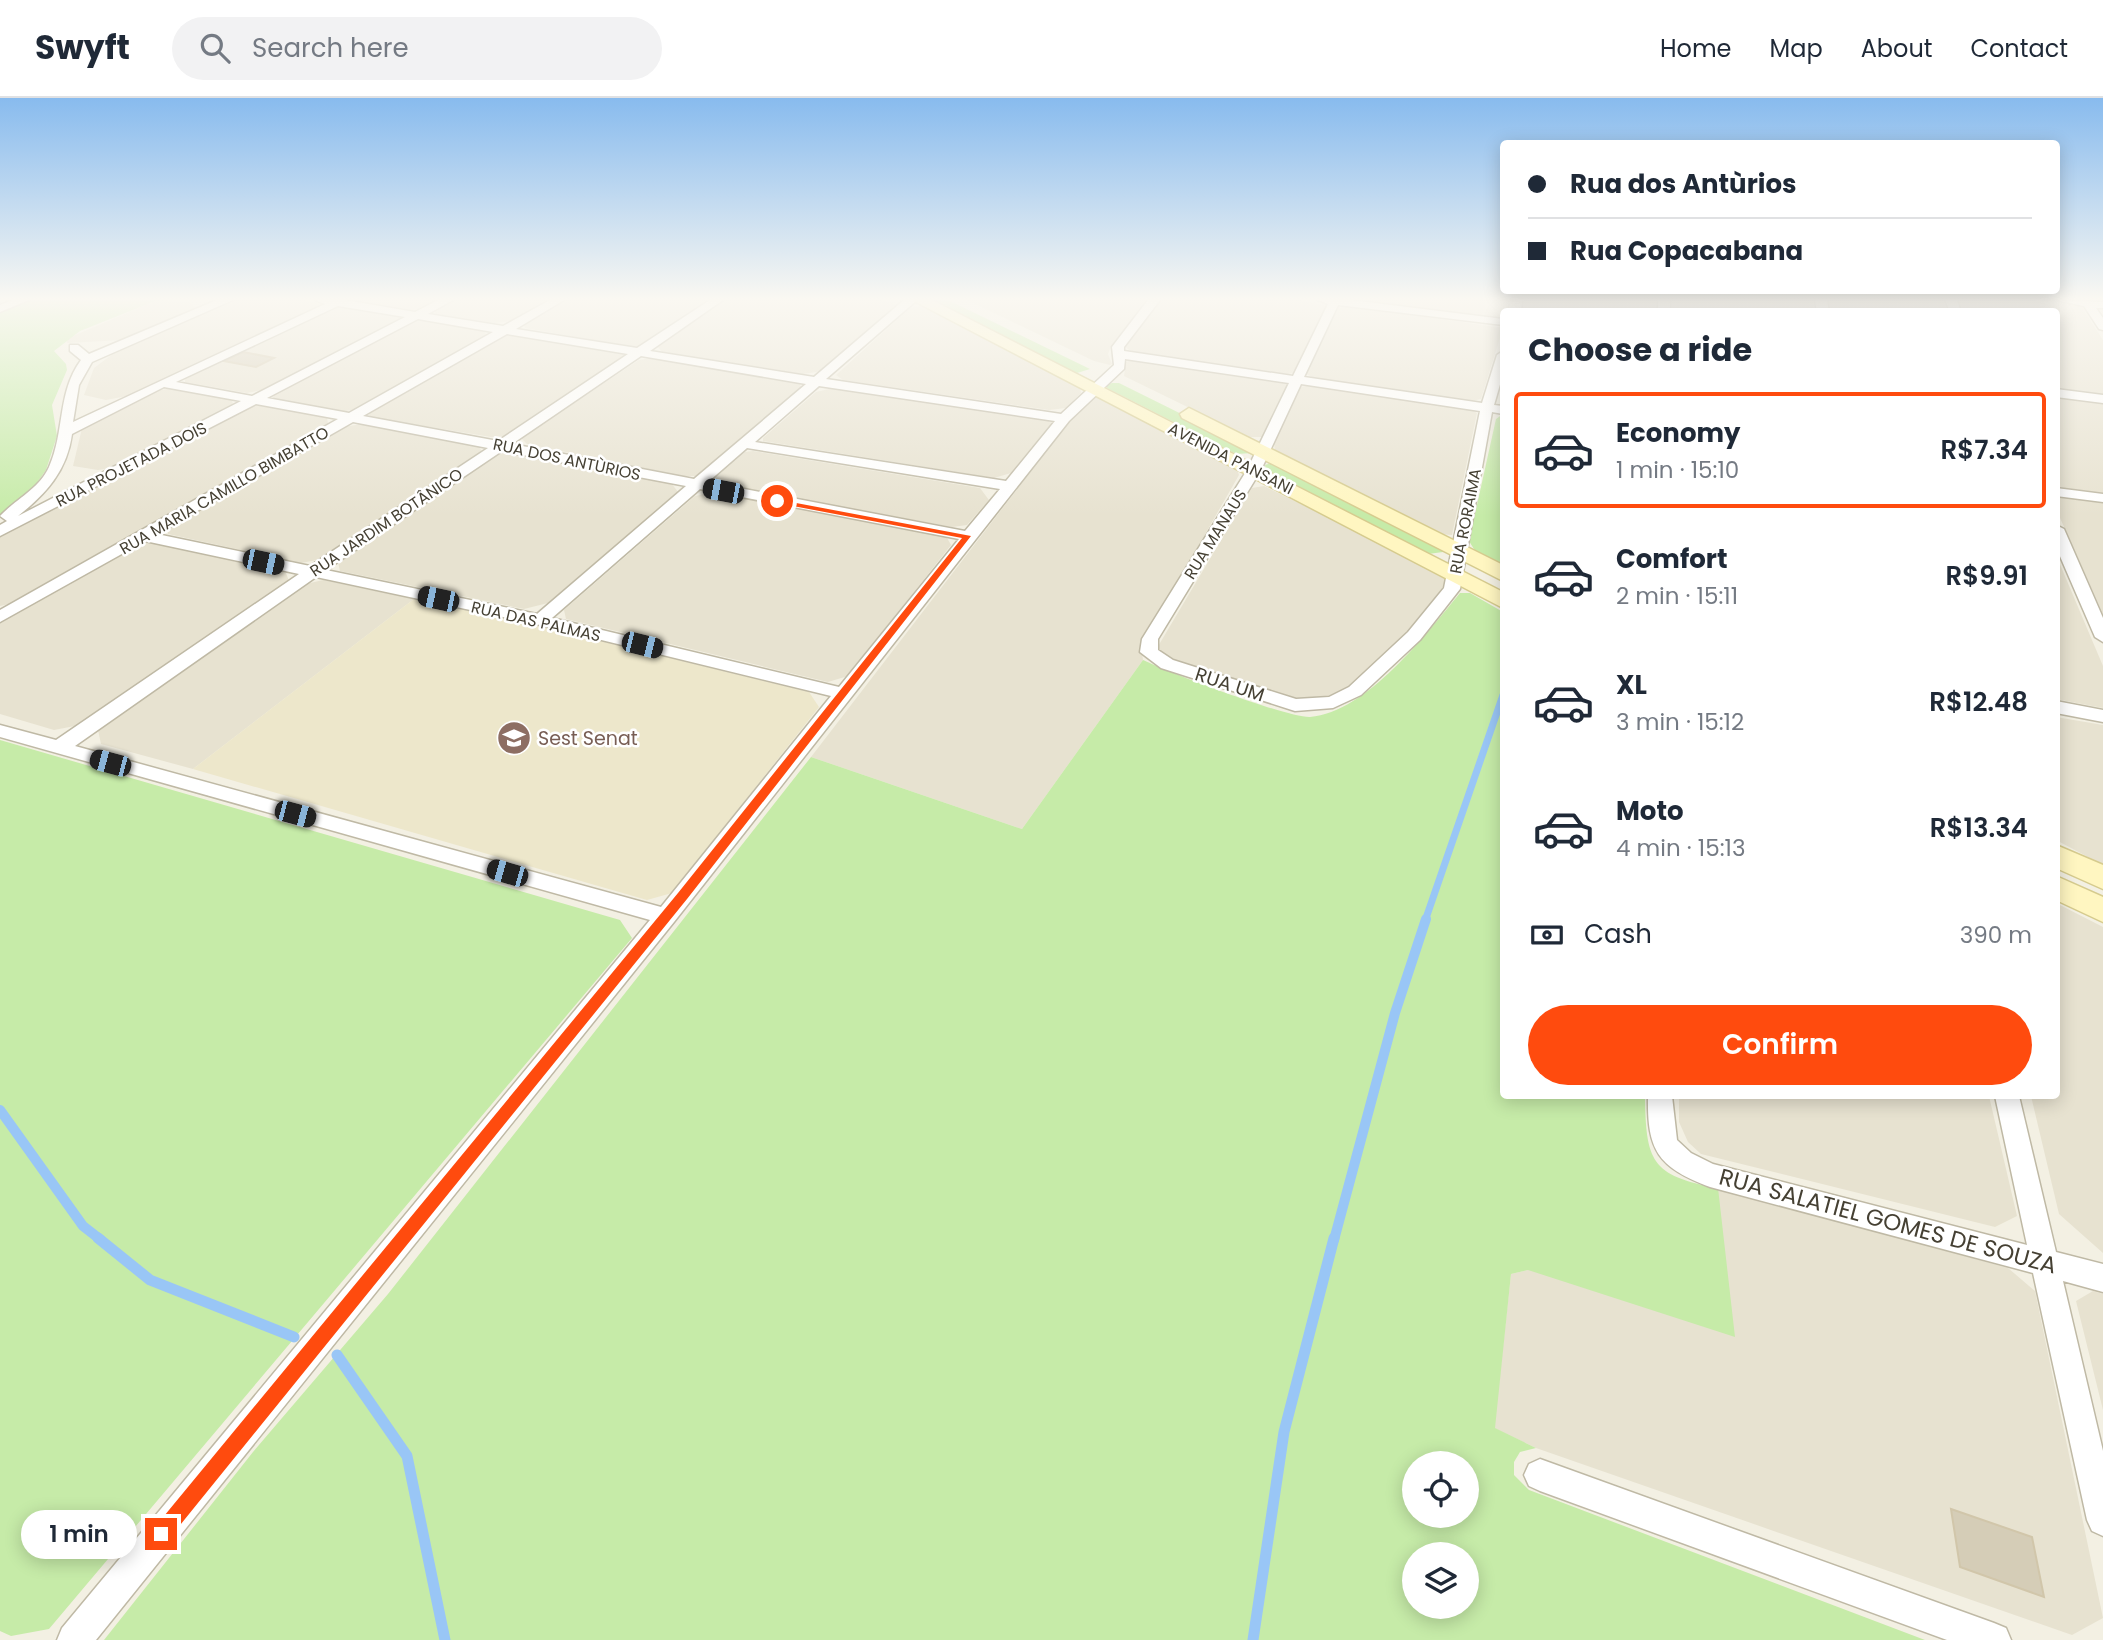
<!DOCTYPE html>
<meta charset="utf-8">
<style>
body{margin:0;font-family:Poppins,sans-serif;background:#f2f2f3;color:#1f2937;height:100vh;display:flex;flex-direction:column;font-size:26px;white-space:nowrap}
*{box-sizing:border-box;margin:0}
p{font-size:23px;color:#747a83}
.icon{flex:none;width:38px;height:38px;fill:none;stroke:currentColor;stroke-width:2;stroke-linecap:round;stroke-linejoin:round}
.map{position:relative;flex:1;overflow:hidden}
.sheet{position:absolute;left:1500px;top:210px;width:560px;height:791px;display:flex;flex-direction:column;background:#fff;border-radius:7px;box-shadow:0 4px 18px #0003}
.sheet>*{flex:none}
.banner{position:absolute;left:1500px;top:42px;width:560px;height:154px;border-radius:7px;box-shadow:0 4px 18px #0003;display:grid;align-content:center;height:154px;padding:0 28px;background:#fff}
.tools{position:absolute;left:1402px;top:1353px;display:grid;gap:14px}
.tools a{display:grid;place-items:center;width:77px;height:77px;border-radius:50%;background:#fff;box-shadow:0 4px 18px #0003;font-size:35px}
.end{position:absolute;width:32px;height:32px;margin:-16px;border:9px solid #ff4b0e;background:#fff;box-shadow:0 0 0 4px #fff}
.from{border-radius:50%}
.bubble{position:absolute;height:49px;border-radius:24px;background:#fff;box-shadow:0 4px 18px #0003;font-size:23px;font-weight:600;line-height:49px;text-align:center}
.car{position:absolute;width:21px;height:42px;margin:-21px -10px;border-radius:9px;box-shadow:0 0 5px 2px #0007;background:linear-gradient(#222 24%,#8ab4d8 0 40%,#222 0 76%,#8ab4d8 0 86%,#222 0)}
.banner b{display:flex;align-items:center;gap:24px;height:66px;font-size:26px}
.banner b+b{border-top:2px solid #e0e1e3}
.banner i{width:18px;height:18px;background:#1f2937}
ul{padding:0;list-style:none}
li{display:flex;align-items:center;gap:21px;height:116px;margin:0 14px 10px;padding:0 14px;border:4px solid transparent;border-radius:7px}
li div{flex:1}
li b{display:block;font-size:26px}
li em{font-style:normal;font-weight:600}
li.current{border-color:#ff4b0e}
li>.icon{width:63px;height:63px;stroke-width:1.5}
h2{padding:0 28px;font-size:32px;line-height:84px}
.pay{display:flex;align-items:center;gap:18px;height:77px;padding:0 28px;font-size:26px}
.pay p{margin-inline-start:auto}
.primary-button{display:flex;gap:14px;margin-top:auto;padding:14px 28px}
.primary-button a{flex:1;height:80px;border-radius:42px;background:#ff4b0e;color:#fff;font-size:28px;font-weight:600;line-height:80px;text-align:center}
header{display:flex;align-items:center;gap:42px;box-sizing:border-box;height:98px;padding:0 35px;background:#fff;border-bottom:2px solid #e0e1e3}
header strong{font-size:33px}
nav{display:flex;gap:38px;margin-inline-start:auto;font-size:24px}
.search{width:490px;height:63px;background:#f2f2f3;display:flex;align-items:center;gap:18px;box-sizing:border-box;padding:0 24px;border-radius:38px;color:#747a83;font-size:26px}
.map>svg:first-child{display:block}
.residential{fill:#e7e2d0}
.education{fill:#ede7cb}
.green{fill:#c6eba8;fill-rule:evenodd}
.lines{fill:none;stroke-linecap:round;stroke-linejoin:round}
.stream-far2{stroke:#99c6f6;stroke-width:7}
.stream-far1{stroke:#99c6f6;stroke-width:10}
.stream{stroke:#99c6f6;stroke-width:11}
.building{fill:#d5cdb7;stroke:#d1c6aa;stroke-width:2}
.minor-casing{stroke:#bfb9a5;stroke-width:3}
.secondary-casing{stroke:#d6cb8e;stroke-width:3}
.minor{fill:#fff;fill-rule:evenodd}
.secondary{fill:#fff6c1;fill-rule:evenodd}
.route{fill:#ff4b0e}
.labels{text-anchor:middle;stroke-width:5;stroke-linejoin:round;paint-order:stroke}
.far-street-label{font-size:16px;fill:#454033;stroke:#fff}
.street-label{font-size:19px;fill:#454033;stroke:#fff}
.education-label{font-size:19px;fill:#785e54;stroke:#fff;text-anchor:start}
.near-street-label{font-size:23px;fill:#454033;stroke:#fff}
</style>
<header>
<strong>Swyft</strong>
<div class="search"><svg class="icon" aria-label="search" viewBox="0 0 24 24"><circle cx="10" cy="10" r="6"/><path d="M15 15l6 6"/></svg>Search here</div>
<nav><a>Home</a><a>Map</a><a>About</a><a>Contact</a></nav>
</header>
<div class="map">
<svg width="2103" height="1542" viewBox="0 0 2103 1542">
<rect width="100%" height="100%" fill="#f3f0e3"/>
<path class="residential" d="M 158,202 L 192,205 L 196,213 L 123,242 L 67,245 L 66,241 Z
M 234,202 L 303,202 L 318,205 L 320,208 L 127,298 L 106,302 L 84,297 L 94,270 L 114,255 Z
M 355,202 L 439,202 L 423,210 L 412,212 Z
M 453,202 L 550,202 L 512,223 L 495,225 L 436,216 L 433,212 Z
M 564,202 L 709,202 L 645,247 L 632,249 L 525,230 L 523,224 Z
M 724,202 L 879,202 L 892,204 L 896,208 L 823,273 L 803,276 L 662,254 L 658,249 Z
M 967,202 L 1148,202 L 1111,248 L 1108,256 L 1112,266 L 1110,267 L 1094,263 Z
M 1161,202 L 1298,202 L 1328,208 L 1294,275 L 1288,276 L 1132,254 L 1125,249 Z
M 1349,202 L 1510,202 L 1508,213 L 1503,214 L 1503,219 L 1497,220 Z
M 1523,202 L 1657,202 L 1657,213 L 1522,213 Z
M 1672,202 L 1813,202 L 1815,213 L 1672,213 Z
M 1827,202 L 1943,202 L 1948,213 L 1829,213 Z
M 1958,202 L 2050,202 L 2081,208 L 2103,242 L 2103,298 L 2056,292 L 2056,214 L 1963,213 Z
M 341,208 L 399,218 L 400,222 L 267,291 L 247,295 L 185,284 L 185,279 L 327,211 Z
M 920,208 L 1079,286 L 1081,295 L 1066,310 L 1049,312 L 843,282 L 836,277 L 910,210 Z
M 1349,208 L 1503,230 L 1481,301 L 1472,303 L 1314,280 L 1306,276 L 1338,210 Z
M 424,222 L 484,231 L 486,237 L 356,311 L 341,314 L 273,300 L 274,296 L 412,224 Z
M 512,236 L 623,255 L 625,261 L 506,338 L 491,339 L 370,319 L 368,313 L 499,238 Z
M 651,260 L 799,284 L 802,291 L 698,378 L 682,378 L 527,346 L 521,340 L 639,262 Z
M 1133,261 L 1282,283 L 1288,287 L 1263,339 L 1249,339 L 1124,278 L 1126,264 Z
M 1311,287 L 1469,310 L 1477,315 L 1452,437 L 1439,436 L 1275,352 L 1274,346 L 1300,289 Z
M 172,290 L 232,300 L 233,308 L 117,369 L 98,372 L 73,368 L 83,326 L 156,293 Z
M 833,290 L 1044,320 L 1052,325 L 1011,375 L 994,380 L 763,343 L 763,340 L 816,294 Z
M 1098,298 L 1237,371 L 1239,377 L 1141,548 L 1143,562 L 1022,731 L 811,659 L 1072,320 L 1089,300 Z
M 2056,299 L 2103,305 L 2103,395 L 2056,389 Z
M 264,306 L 327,319 L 328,326 L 18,504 L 0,508 L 0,438 L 4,435 L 247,310 Z
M 362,326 L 477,346 L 482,353 L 322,461 L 301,465 L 168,436 L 167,429 L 337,330 Z
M 513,352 L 672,386 L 678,394 L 548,505 L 524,511 L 340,473 L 338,464 L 496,356 Z
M 753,353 L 980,390 L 989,402 L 967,427 L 952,429 L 720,386 L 715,380 L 745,354 Z
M 1264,388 L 1444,477 L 1445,486 L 1409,534 L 1350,588 L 1329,599 L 1315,603 L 1295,602 L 1172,562 L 1157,550 L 1252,390 Z
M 714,394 L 946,438 L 951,447 L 848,578 L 828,584 L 566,521 L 564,512 L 695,398 Z
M 2061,398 L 2103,404 L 2103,516 L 2056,411 L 2056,400 Z
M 149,444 L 286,475 L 289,483 L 80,627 L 54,632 L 0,616 L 0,525 L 133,448 Z
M 2056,457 L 2103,568 L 2103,610 L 2056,601 Z
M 323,482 L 414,501 L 193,671 L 101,646 L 98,632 L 306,486 Z
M 2056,619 L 2103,627 L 2103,767 L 2056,742 Z
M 2056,805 L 2103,829 L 2103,1155 L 2059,1116 L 2031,998 L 2056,998 Z
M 1679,998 L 1989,998 L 2017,1118 L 1995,1129 L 1701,1056 L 1688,1044 L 1679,1024 Z
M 1718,1090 L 2008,1170 L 2035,1193 L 2103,1520 L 2072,1537 L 1536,1350 L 1494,1330 L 1511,1176 L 1528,1172 Z
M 2093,1193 L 2103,1196 L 2103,1312 L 2076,1203 Z"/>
<path class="education" d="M 414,501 L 535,527 L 809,594 L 819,609 L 672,795 L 647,802 L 193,671 Z"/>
<path class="green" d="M 33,202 L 158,202 L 80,233 L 54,253 L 66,266 L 67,272 L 52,307 L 57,338 L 46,372 L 30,395 L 0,420 L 0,214 Z
M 930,202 L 948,202 L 1090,271 L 1077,275 Z
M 1112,285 L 1119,285 L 1252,351 L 1253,355 L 1236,356 L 1107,290 L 1107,287 Z
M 1503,316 L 1503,468 L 1477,456 L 1469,443 L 1496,321 Z
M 1271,365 L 1443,452 L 1443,454 L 1428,456 L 1266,372 L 1265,367 Z
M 1460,495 L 1470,495 L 1503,514 L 1503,998 L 1645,998 C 1646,1062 1650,1078 1718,1090 L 1735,1239 L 1528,1172 L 1511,1176 L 1495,1330 L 1536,1350 L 1520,1354 L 1514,1364 L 1514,1377 L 1529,1392 L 1925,1542 L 104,1542 L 253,1354 L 388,1196 L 811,659 L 1022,731 L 1143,562 C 1168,574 1287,620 1310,619 C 1367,614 1426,536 1460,495 ZM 1414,1365 L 1466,1365 L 1466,1418 L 1414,1418 ZM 1414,1456 L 1466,1456 L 1466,1508 L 1414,1508 Z
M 0,642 L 620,822 L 632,840 L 49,1531 L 11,1538 L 0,1533 Z"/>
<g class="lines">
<path class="stream-far2" d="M 1425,823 L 1503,597"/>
<path class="stream-far1" d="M 0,1012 L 83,1128 L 101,1142
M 1334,1142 L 1395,915 L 1426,821"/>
<path class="stream" d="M 98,1140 L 150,1182 L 294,1239
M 337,1257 L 407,1358 L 445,1542
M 1253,1542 L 1284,1334 L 1334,1140"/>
</g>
<path class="building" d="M 243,254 L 274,260 L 256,269 L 224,263 Z
M 1951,1411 L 2032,1439 L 2044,1499 L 1960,1469 Z"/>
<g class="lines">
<g class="minor-casing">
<path id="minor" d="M 13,202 L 29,202 L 0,214 L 0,207 Z
M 217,202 L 233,202 L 92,264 L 79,287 L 73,324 L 325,206 L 315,202 L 345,202 L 415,214 L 438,202 L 453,202 L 428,216 L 503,228 L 550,202 L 564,202 L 516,231 L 637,250 L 710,202 L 723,202 L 650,253 L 814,279 L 904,202 L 917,202 L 826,281 L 1061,316 L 1114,267 L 1112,249 L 1148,202 L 1160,202 L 1124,249 L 1124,253 L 1293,278 L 1328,206 L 1318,202 L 1351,202 L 1503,221 L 1503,227 L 1338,207 L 1304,279 L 1482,305 L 1497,257 L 1503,253 L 1503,276 L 1494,307 L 1503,308 L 1503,316 L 1492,314 L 1460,491 L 1420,542 L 1361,597 L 1333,610 L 1295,613 L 1161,570 L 1140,554 L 1142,541 L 1247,372 L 1289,285 L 1125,261 L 1124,271 L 1069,323 L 674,824 L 96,1542 L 57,1542 L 62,1530 L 650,822 L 0,639 L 0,627 L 56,642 L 299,476 L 145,443 L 0,524 L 0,512 L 338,321 L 256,306 L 0,438 L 0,427 L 7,423 L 0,418 C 16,401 39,391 49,369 C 65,333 57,295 81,262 L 70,253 L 70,247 L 78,247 L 89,256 ZM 338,208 L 405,219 L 252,298 L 176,284 ZM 418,221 L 493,234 L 349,315 L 267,300 ZM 507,236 L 628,256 L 498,343 L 363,318 ZM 641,258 L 806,286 L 694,381 L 512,346 ZM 1301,286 L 1480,313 L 1444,490 L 1408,534 L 1349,589 L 1329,599 L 1296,601 L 1173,562 L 1158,552 L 1158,541 L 1261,372 ZM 819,288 L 1055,323 L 1006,383 L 755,344 ZM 164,289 L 241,303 L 18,418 C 46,396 67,373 72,336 ZM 353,324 L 488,350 L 310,468 L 157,436 ZM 747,350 L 1000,391 L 965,433 L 708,384 ZM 502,353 L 686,388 L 537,516 L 326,472 ZM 700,391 L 959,441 L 839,589 L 552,520 ZM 316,479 L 540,527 L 831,598 L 661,809 L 75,648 Z
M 1510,202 L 1522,202 L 1521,214 L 1509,214 Z
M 1658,202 L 1670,202 L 1670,214 L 1658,214 Z
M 1815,202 L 1827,202 L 1829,214 L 1817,214 Z
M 1945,202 L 1957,202 L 1961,214 L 1950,214 Z
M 2056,202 L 2103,204 L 2103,210 L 2096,210 L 2103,220 L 2103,232 L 2099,231 L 2084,208 Z
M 2056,291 L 2103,297 L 2103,305 L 2056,299 Z
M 2056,390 L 2103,396 L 2103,404 L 2056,398 Z
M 2056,427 L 2064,431 L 2103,520 L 2103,544 L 2095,539 L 2056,449 Z
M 2056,603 L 2103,612 L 2103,624 L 2056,615 Z
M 1648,998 L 1672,998 L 1677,1042 L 1691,1055 L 1713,1066 L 2027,1147 L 1995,998 L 2019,998 L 2056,1154 L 2103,1166 L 2103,1194 L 2063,1183 L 2103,1353 L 2103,1438 L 2092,1433 L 2087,1422 L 2033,1175 L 1710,1089 C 1658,1069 1647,1053 1648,998 Z
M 1540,1361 L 1994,1525 L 2006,1530 L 2011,1542 L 1947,1542 L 1540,1393 L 1529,1388 L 1524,1377 L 1529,1366 Z"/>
</g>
<g class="secondary-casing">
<path id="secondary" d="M 912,202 L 932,202 L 1503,494 L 1503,510 Z
M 1189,310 L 1503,467 L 1503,483 L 1182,320 L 1180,316 Z
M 2056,747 L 2103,767 L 2103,791 L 2056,770 Z
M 2056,778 L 2103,799 L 2103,824 L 2056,802 Z"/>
</g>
<use href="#minor" class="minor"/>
<use href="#secondary" class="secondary"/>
</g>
<linearGradient id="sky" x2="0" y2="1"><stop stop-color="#8be"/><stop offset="0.48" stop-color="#faf8f2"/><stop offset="1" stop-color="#faf8f2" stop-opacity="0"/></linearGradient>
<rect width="2103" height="418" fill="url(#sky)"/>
<path class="route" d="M 775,401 L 971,438 L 687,801 L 168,1442 L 161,1444 L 155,1442 L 153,1436 L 155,1429 L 678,795 L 962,440 L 777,405 Z"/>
<defs>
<g id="university-disc" transform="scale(1.75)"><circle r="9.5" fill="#8d6e63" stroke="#fff"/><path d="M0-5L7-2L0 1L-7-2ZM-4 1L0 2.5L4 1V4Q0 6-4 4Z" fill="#fff"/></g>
</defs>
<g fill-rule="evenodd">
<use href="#university-disc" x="514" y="640"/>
</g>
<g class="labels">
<g class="far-street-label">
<text transform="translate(1231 360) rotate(27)" y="6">AVENIDA PANSANI</text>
<text transform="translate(567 361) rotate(12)" y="6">RUA DOS ANTÙRIOS</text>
<text transform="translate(131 366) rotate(-27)" y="6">RUA PROJETADA DOIS</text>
<text transform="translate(224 392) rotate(-30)" y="6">RUA MARIA CAMILLO BIMBATTO</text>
<text transform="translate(1465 423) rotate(-79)" y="6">RUA RORAIMA</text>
<text transform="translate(386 424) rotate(-34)" y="6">RUA JARDIM BOTÂNICO</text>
<text transform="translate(1215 436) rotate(-58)" y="6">RUA MANAUS</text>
<text transform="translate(536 523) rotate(13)" y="6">RUA DAS PALMAS</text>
</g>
<g class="street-label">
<text transform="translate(1230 586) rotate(18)" y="7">RUA UM</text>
</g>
<g class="education-label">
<text x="538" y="647">Sest Senat</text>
</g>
<g class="near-street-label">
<text transform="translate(1888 1123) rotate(15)" y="8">RUA SALATIEL GOMES DE SOUZA</text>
</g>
</g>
</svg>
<div class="tools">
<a><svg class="icon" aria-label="locate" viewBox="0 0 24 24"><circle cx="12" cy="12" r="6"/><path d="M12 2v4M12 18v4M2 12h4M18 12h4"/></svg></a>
<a><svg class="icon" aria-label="layers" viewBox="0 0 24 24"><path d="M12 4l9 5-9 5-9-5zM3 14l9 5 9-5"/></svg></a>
</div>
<i class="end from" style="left:777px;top:403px"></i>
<i class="end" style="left:161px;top:1436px"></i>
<div class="bubble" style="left:21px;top:1412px;width:116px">1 min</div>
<i class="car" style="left:723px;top:393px;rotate:281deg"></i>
<i class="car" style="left:263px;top:464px;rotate:102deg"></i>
<i class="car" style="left:438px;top:501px;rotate:282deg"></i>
<i class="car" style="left:642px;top:547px;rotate:104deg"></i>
<i class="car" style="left:110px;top:665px;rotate:285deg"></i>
<i class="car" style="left:295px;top:716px;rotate:105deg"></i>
<i class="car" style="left:507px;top:775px;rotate:286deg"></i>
<div class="banner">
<b><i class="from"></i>Rua dos Antùrios</b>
<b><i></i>Rua Copacabana</b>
</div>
<section class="sheet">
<h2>Choose a ride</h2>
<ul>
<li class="current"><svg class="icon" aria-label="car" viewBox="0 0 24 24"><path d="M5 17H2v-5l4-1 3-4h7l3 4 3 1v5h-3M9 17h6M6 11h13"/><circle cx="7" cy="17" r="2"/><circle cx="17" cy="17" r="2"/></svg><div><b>Economy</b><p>1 min · 15:10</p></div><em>R$7.34</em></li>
<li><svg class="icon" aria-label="car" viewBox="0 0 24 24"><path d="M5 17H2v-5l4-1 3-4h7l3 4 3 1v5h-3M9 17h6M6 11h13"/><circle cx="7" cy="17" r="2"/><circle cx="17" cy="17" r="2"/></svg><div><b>Comfort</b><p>2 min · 15:11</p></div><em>R$9.91</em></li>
<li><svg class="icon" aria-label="car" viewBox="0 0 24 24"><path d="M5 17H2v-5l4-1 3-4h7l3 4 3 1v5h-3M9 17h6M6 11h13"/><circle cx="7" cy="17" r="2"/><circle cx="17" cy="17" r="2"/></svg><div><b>XL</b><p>3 min · 15:12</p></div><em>R$12.48</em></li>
<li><svg class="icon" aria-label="car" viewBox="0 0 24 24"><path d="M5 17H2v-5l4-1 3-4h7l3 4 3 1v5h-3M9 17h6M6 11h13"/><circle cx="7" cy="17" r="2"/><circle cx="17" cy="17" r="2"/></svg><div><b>Moto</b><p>4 min · 15:13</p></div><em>R$13.34</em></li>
</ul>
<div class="pay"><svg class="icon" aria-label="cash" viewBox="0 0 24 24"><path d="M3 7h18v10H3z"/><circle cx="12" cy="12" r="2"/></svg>Cash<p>390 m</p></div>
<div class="primary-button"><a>Confirm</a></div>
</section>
</div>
